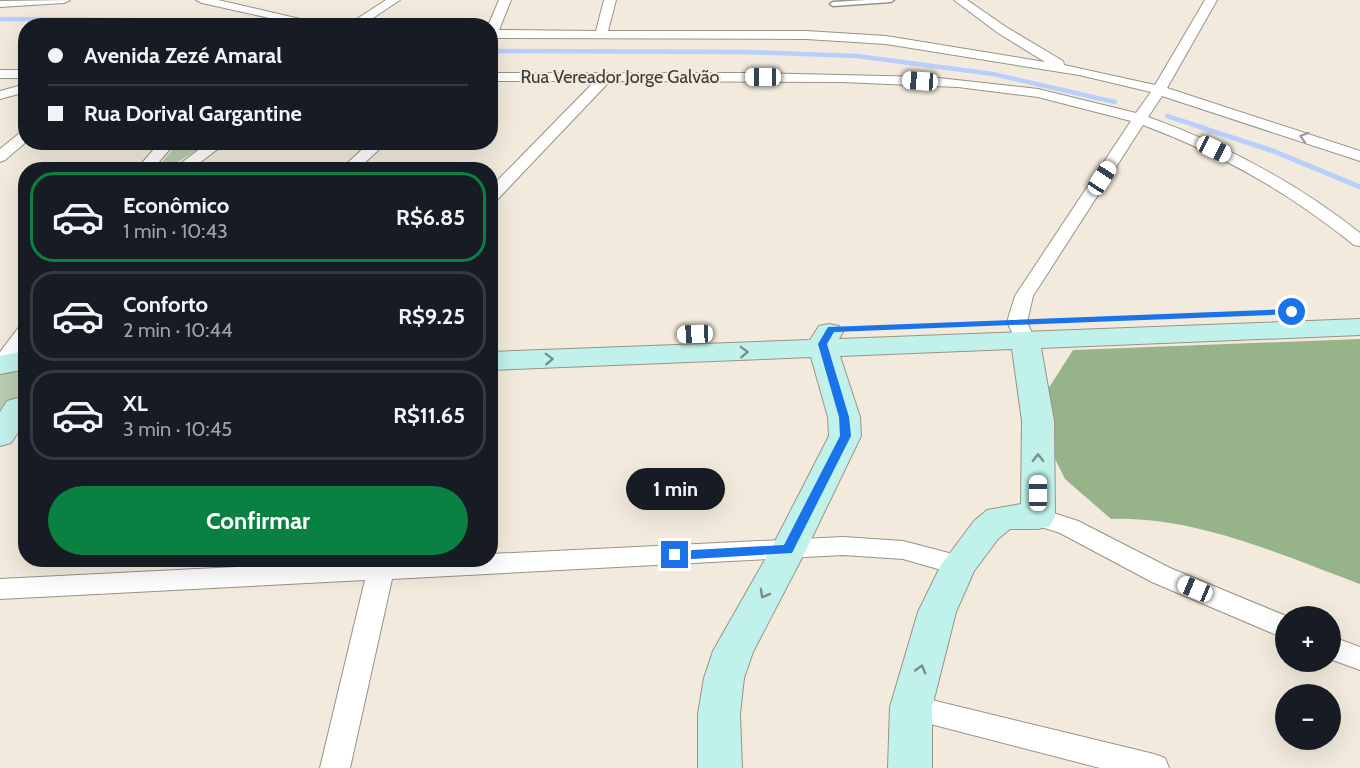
<!DOCTYPE html>
<html lang="pt">
<meta charset="utf-8">
<style>
body{margin:0;font-family:Cabin,sans-serif;background:#20242c;color:#f1f3f6;height:100vh;display:flex;flex-direction:column;font-size:22px;white-space:nowrap}
*{box-sizing:border-box;margin:0}
p{font-size:20px;color:#9ea1a6}
.icon{flex:none;width:33px;height:33px;fill:none;stroke:currentColor;stroke-width:2;stroke-linecap:round;stroke-linejoin:round}
.map{position:relative;flex:1;overflow:hidden}
.sheet{position:absolute;left:18px;top:162px;width:480px;height:405px;display:flex;flex-direction:column;background:#171b24;border-radius:24px;box-shadow:0 6px 24px #0002}
.sheet>*{flex:none}
.hud{position:absolute;left:18px;top:18px;width:480px;height:132px;border-radius:24px;box-shadow:0 6px 24px #0002;display:grid;align-content:center;height:132px;padding:0 30px;background:#171b24}
.tools{position:absolute;left:1275px;top:606px;display:grid;gap:12px}
.tools a{display:grid;place-items:center;width:66px;height:66px;border-radius:50%;background:#171b24;box-shadow:0 6px 24px #0002;font-size:30px}
.end{position:absolute;width:27px;height:27px;margin:-14px;border:8px solid #1a73e8;background:#fff;box-shadow:0 0 0 3px #fff}
.from{border-radius:50%}
.bubble{position:absolute;height:42px;border-radius:21px;background:#171b24;box-shadow:0 6px 24px #0002;font-size:20px;font-weight:800;line-height:42px;text-align:center}
.car{position:absolute;width:18px;height:36px;margin:-18px -9px;border-radius:8px;box-shadow:0 0 4px 2px #0007;background:linear-gradient(#fff 24%,#345 0 40%,#fff 0 76%,#345 0 86%,#fff 0)}
.hud b{display:flex;align-items:center;gap:21px;height:57px;font-size:22px}
.hud b+b{border-top:2px solid #363941}
.hud i{width:15px;height:15px;background:#f1f3f6}
ul{padding:10px 0 0;list-style:none}
li{display:flex;align-items:center;gap:18px;height:90px;margin:0 12px 9px;padding:0 18px;border:3px solid #363941;border-radius:24px}
li div{flex:1}
li b{display:block;font-size:22px}
li em{font-style:normal;font-weight:800}
li.current{border-color:#0b8043}
li>.icon{width:54px;height:54px;stroke-width:1.5}
.action{display:flex;gap:12px;margin-top:auto;padding:12px 30px}
.action a{flex:1;height:69px;border-radius:36px;background:#0b8043;color:#fff;font-size:24px;font-weight:800;line-height:69px;text-align:center}
.map>svg:first-child{display:block}
.green{fill:#b8cdaf}
.forest{fill:#96b38a}
.lines{fill:none;stroke-linecap:round;stroke-linejoin:round}
.stream-far1{stroke:#b8cffb;stroke-width:4.5}
.stream{stroke:#b8cffb;stroke-width:5}
.lane-casing{stroke:#999385;stroke-width:3}
.street-casing{stroke:#999385;stroke-width:2}
.secondary-casing{stroke:#999385;stroke-width:2}
.lane{fill:#fff;fill-rule:evenodd}
.street{fill:#fff;fill-rule:evenodd}
.secondary{fill:#c0f2eb;fill-rule:evenodd}
.oneway{stroke:#9e9e9a}
.oneway2{stroke:#788e87}
.route{fill:#1a73e8}
.labels{text-anchor:middle;stroke-width:4.5;stroke-linejoin:round;paint-order:stroke}
.far-street-label{font-size:18px;fill:#3e3c36;stroke:#f2ebdd}
</style>
<div class="map">
<svg width="1360" height="768" viewBox="0 0 1360 768">
<rect width="100%" height="100%" fill="#f2ebdd"/>
<path class="green" d="M 178,143 L 209,143 L 166,169 L 156,170 Z
M 25,364 L 25,402 L 0,409 L 0,369 Z"/>
<path class="forest" d="M 1360,339 L 1360,584 C 1282,555 1195,516 1111,519 L 1065,479 L 1048,445 L 1041,400 L 1073,350 Z"/>
<g class="lines">
<path class="stream-far1" d="M 0,19 L 129,20 L 173,26
M 490,51 L 745,52 L 857,56 L 993,74 L 1115,102
M 1167,116 L 1204,128"/>
<path class="stream" d="M 1200,127 L 1273,151 L 1360,187"/>
<g class="lane-casing">
<path id="lane" d="M 866,0 L 894,0 L 891,2 L 833,6 L 830,4 L 833,2 Z"/>
</g>
<g class="street-casing">
<path id="street" d="M 70,0 L 64,3 L 0,7 L 0,1 Z
M 196,0 L 218,0 L 330,26 L 305,26 L 202,3 Z
M 386,0 L 400,0 L 361,26 L 346,26 Z
M 499,0 L 511,0 L 499,30 L 596,31 L 604,0 L 616,0 L 608,31 L 806,31 L 886,36 L 1045,62 L 998,33 L 954,0 L 967,0 L 1006,27 L 1063,61 L 1064,65 L 1155,85 L 1205,0 L 1217,0 L 1167,88 L 1360,151 L 1360,161 L 1162,96 L 1148,117 C 1226,145 1295,182 1360,233 L 1360,246 L 1354,245 C 1288,192 1223,155 1143,125 L 1033,296 L 1027,322 L 1035,340 L 1032,344 L 1018,344 L 1007,322 L 1015,296 L 1131,121 L 1038,97 L 958,87 L 842,82 L 610,81 L 496,201 L 490,203 L 490,188 L 595,81 L 490,81 L 490,73 L 755,73 L 929,77 L 1038,89 L 1136,113 L 1151,92 L 1079,75 L 886,44 L 806,39 L 490,38 L 490,26 L 488,26 Z
M 0,70 L 26,70 L 26,78 L 0,78 Z
M 26,84 L 26,92 L 0,99 L 0,91 Z
M 26,131 L 26,142 L 5,160 L 0,162 L 0,149 L 21,132 Z
M 160,142 L 176,142 L 152,170 L 136,170 Z
M 209,142 L 227,142 L 190,170 L 172,170 Z
M 370,142 L 387,142 L 357,170 L 340,170 Z
M 26,325 L 26,345 L 8,369 L 0,371 L 0,352 L 19,327 Z
M 1038,508 L 1078,521 L 1170,568 L 1286,616 L 1286,639 L 1152,582 L 1060,533 L 1029,523 L 1026,517 L 1029,511 Z
M 843,537 L 903,541 L 968,558 L 972,565 L 968,572 L 959,575 L 903,559 L 843,555 L 392,579 L 350,768 L 320,768 L 365,580 L 0,599 L 0,579 L 371,560 L 490,560 L 490,554 Z
M 1330,636 L 1360,647 L 1360,670 L 1330,659 Z
M 911,695 L 1154,754 L 1165,758 L 1169,768 L 1100,768 L 911,719 L 901,716 L 896,707 L 901,698 Z"/>
</g>
<g class="secondary-casing">
<path id="secondary" d="M 1360,319 L 1360,335 L 1041,348 L 1054,421 L 1055,517 L 1050,526 L 1038,529 L 1010,529 L 998,539 L 974,571 L 956,612 L 932,707 L 932,768 L 888,768 L 890,707 L 918,612 L 941,565 L 974,521 L 987,510 L 1021,504 L 1022,421 L 1012,349 L 840,356 L 860,417 L 861,436 L 806,550 L 753,652 L 744,678 L 740,714 L 742,768 L 698,768 L 698,714 L 704,678 L 713,651 L 771,549 L 829,436 L 828,417 L 811,357 L 490,370 L 490,352 L 810,340 L 819,326 L 829,324 L 839,326 L 843,332 L 839,339 Z
M 26,351 L 26,369 L 0,374 L 0,356 Z
M 18,398 L 26,400 L 26,421 L 11,443 L 0,446 L 0,412 L 7,401 Z"/>
</g>
<use href="#lane" class="lane"/>
<use href="#street" class="street"/>
<use href="#secondary" class="secondary"/>
</g>
<defs><path id="oneway-chevron" d="M-2-3.5L2.5 0L-2 3.5" fill="none" stroke-width="1.6" stroke-linecap="round" stroke-linejoin="round" transform="scale(1.5)"/></defs>
<use class="oneway" href="#oneway-chevron" transform="translate(1304 137) rotate(-162)"/>
<g class="oneway2">
<use href="#oneway-chevron" transform="translate(744 352) rotate(-2)"/>
<use href="#oneway-chevron" transform="translate(549 359) rotate(-2)"/>
<use href="#oneway-chevron" transform="translate(1038 458) rotate(-90)"/>
<use href="#oneway-chevron" transform="translate(764 594) rotate(119)"/>
<use href="#oneway-chevron" transform="translate(921 669) rotate(-74)"/>
</g>
<path class="route" d="M 1292,309 L 1296,312 L 1295,314 L 834,332 L 827,344 L 849,417 L 851,436 L 792,553 L 675,560 L 669,555 L 675,551 L 784,545 L 840,436 L 839,417 L 818,344 L 828,327 Z"/>
<g class="labels">
<g class="far-street-label">
<text x="620" y="83">Rua Vereador Jorge Galvão</text>
</g>
</g>
</svg>
<div class="tools">
<a>+</a>
<a>−</a>
</div>
<i class="end from" style="left:1292px;top:312px"></i>
<i class="end" style="left:675px;top:555px"></i>
<div class="bubble" style="left:626px;top:468px;width:99px">1 min</div>
<i class="car" style="left:763px;top:77px;rotate:270deg"></i>
<i class="car" style="left:920px;top:81px;rotate:274deg"></i>
<i class="car" style="left:1214px;top:149px;rotate:116deg"></i>
<i class="car" style="left:1102px;top:178px;rotate:33deg"></i>
<i class="car" style="left:695px;top:334px;rotate:268deg"></i>
<i class="car" style="left:1038px;top:493px;rotate:0deg"></i>
<i class="car" style="left:1195px;top:589px;rotate:293deg"></i>
<div class="hud">
<b><i class="from"></i>Avenida Zezé Amaral</b>
<b><i></i>Rua Dorival Gargantine</b>
</div>
<section class="sheet">
<ul>
<li class="current"><svg class="icon" aria-label="car" viewBox="0 0 24 24"><path d="M5 17H2v-5l4-1 3-4h7l3 4 3 1v5h-3M9 17h6M6 11h13"/><circle cx="7" cy="17" r="2"/><circle cx="17" cy="17" r="2"/></svg><div><b>Econômico</b><p>1 min · 10:43</p></div><em>R$6.85</em></li>
<li><svg class="icon" aria-label="car" viewBox="0 0 24 24"><path d="M5 17H2v-5l4-1 3-4h7l3 4 3 1v5h-3M9 17h6M6 11h13"/><circle cx="7" cy="17" r="2"/><circle cx="17" cy="17" r="2"/></svg><div><b>Conforto</b><p>2 min · 10:44</p></div><em>R$9.25</em></li>
<li><svg class="icon" aria-label="car" viewBox="0 0 24 24"><path d="M5 17H2v-5l4-1 3-4h7l3 4 3 1v5h-3M9 17h6M6 11h13"/><circle cx="7" cy="17" r="2"/><circle cx="17" cy="17" r="2"/></svg><div><b>XL</b><p>3 min · 10:45</p></div><em>R$11.65</em></li>
</ul>
<div class="action"><a>Confirmar</a></div>
</section>
</div>
